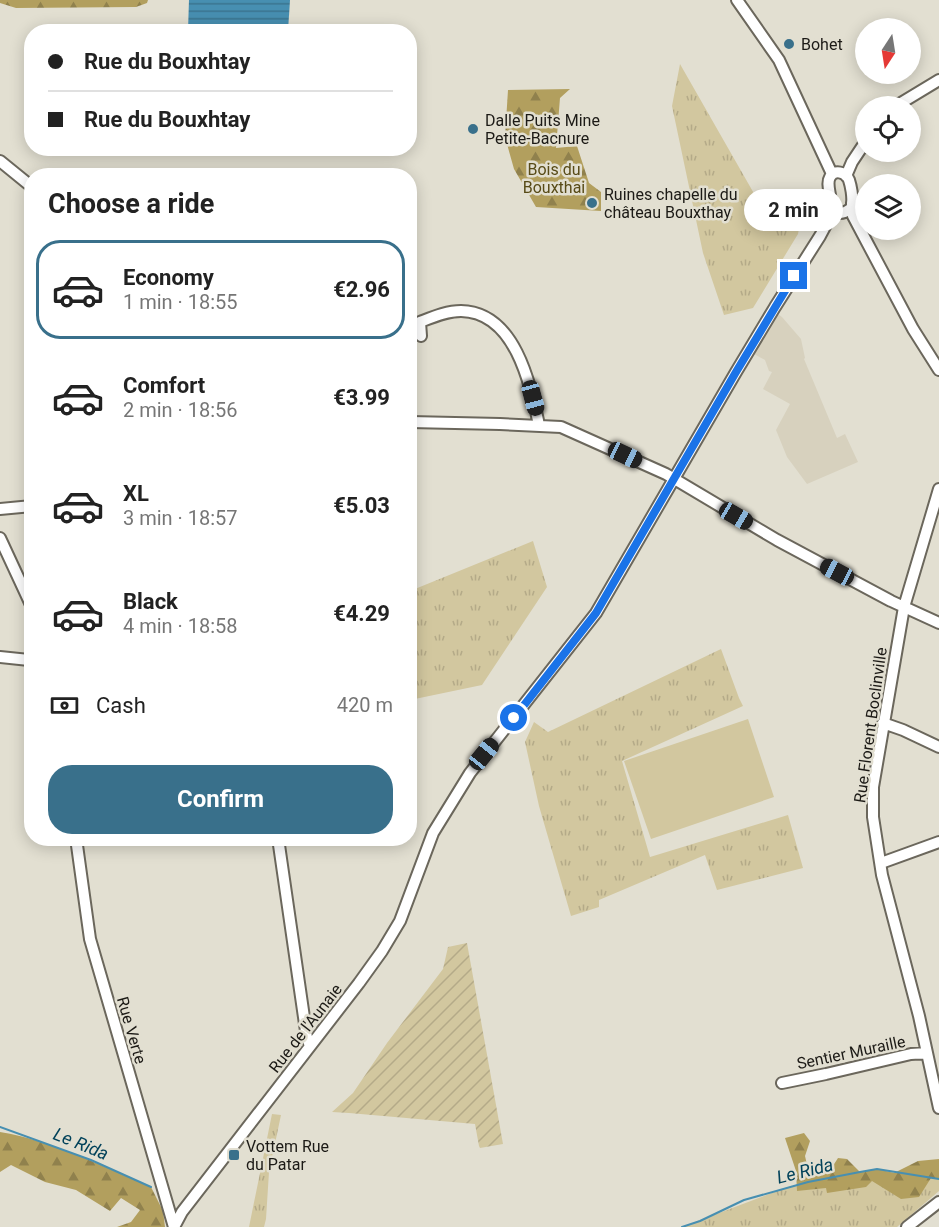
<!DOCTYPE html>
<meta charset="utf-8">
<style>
body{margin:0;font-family:Roboto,sans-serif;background:#f2f2f2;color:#222;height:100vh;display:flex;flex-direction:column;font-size:22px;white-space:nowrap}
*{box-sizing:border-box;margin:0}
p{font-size:20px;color:#767676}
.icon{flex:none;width:33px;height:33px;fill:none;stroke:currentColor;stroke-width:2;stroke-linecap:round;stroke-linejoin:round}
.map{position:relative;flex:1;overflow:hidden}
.details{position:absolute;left:24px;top:168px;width:393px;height:678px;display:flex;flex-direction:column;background:#fff;border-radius:24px;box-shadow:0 3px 15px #0003}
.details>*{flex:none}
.hud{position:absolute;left:24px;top:24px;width:393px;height:132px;border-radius:24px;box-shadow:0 3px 15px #0003;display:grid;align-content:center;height:132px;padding:0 24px;background:#fff}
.needle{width:39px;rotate:192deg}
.tools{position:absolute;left:855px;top:18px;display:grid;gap:12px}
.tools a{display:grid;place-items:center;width:66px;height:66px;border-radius:50%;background:#fff;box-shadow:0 3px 15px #0003;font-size:30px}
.end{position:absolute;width:27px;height:27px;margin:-14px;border:8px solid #1a73e8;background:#fff;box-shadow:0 0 0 3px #fff}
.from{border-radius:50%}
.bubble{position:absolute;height:42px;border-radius:21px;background:#fff;box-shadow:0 3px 15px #0003;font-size:20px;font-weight:700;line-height:42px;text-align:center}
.car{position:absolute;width:18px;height:36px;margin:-18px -9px;border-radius:8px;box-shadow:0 0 4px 2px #0007;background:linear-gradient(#222 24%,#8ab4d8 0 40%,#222 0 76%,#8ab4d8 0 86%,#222 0)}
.hud b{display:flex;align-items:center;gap:21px;height:57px;font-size:22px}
.hud b+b{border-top:2px solid #e0e0e0}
.hud i{width:15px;height:15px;background:#222}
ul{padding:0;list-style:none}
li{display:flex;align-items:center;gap:18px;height:99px;margin:0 12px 9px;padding:0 12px;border:3px solid transparent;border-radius:24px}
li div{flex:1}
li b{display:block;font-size:22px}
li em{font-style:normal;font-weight:700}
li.current{border-color:#39708b}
li>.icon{width:54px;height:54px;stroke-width:1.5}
h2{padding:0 24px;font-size:27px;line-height:72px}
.pay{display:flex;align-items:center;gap:15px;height:66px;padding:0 24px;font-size:22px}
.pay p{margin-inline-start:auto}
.cta{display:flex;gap:12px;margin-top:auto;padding:12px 24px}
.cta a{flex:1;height:69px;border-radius:24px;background:#39708b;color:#fff;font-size:24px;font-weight:700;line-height:69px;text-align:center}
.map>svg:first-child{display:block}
.built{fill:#d7d1be}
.grass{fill:url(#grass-tufts)}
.forest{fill:url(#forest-firs)}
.park{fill:#d2c79f}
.garden{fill:url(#garden-furrows)}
.water{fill:url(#water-rules)}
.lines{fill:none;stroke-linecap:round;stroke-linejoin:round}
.stream{stroke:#478fb1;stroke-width:2}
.minor-casing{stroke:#6b675c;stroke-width:14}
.minor{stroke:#fff;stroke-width:10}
.route{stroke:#1a73e8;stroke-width:8}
.poi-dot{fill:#39708b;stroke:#e2dfd1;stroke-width:2}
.labels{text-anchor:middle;stroke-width:5;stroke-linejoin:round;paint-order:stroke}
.poi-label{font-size:16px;fill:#1c1a16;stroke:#e2dfd1;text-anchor:start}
.park-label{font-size:16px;fill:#584b17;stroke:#e2dfd1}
.street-label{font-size:16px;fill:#1c1a16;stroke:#e2dfd1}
.water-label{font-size:18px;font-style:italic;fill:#02425a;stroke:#e2dfd1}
</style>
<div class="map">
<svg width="939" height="1227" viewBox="0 0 939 1227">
<defs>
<pattern id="grass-tufts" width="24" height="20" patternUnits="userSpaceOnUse" patternTransform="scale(1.5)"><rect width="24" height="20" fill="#d2c79f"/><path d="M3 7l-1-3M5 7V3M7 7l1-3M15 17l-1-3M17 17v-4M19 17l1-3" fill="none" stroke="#b4aa88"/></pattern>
<pattern id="forest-firs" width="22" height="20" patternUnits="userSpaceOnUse" patternTransform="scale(1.5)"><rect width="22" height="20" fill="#b29f5e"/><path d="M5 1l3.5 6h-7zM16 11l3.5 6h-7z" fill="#90814d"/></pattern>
<pattern id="garden-furrows" width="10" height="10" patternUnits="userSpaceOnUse" patternTransform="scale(1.5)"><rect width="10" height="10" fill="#d2c79f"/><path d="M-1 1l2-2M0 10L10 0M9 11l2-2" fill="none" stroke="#b4aa88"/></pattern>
<pattern id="water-rules" width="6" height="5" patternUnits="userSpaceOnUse" patternTransform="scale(1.5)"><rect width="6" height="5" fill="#478fb1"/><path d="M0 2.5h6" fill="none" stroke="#3a748f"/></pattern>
</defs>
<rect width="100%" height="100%" fill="#e2dfd1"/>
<path class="built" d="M 778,314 L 782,317 L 801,339 L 805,358 L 804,359 L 837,438 L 845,434 L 858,462 L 807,484 L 787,457 L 776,430 L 790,404 L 763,389 L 772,372 L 769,371 L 765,360 L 754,354 Z"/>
<path class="grass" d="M 680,64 L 756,197 L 804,201 L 798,234 L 753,308 L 724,315 L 703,253 L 672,106 Z
M 533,541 L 547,587 L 482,685 L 410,700 L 410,591 Z
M 721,649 L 739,698 L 743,706 L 622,761 L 650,857 L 788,815 L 803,868 L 717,890 L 705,855 L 599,900 L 599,907 L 571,916 L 539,806 L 525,742 L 534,722 L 548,732 Z
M 272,1114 L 281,1115 L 269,1172 L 266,1219 L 264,1227 L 249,1227 Z
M 877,1169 L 939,1179 L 939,1191 L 897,1227 L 682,1227 L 785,1188 L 808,1182 Z"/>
<path class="forest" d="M 0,0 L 148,0 L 147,3 L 136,7 L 16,8 L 0,3 Z
M 570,89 L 560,98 L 556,148 L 577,146 L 589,183 L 601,192 L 601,211 L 536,207 L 514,169 L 505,137 L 508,90 Z
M 0,1132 C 53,1141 102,1166 151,1187 L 163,1211 L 165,1227 L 117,1227 L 131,1222 L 140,1210 L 121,1198 L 110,1211 L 76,1190 L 45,1182 L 11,1165 L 0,1172 Z
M 804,1133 L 810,1141 L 805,1156 L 809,1173 L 829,1172 L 838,1158 L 847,1159 L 860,1172 L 877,1169 L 894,1173 L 918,1161 L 939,1159 L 939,1179 L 931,1178 L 919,1197 L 901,1199 L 872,1181 L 866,1187 L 827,1193 L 826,1188 L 797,1191 L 796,1171 L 785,1138 Z"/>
<path class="park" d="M 748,719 L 774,797 L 651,839 L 624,761 Z"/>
<path class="garden" d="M 467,943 L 503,1144 L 480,1148 L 479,1146 L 475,1124 L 349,1113 L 332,1112 L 353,1093 L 387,1043 L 443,969 L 448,947 Z"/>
<path class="water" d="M 189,0 L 290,0 L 288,31 L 188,31 Z"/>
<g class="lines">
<path class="stream" d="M 0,1127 L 91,1160 L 151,1187
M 682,1227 L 700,1221 L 744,1200 L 808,1182 L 860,1172 L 877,1169 L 939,1179"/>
<g class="minor-casing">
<path id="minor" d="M 737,0 L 779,60 L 832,174
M 896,106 L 939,80
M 0,161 L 32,187
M 846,176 L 852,162 L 866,141
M 850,209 C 836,219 832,208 830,195 C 829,189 827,182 830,177 C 834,169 846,172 849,180 C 851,186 853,197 852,203 C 852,209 851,210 853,216 L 913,329 L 939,370
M 421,336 L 420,322 C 433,317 447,311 461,311 C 515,312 530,383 539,425
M 410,422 L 500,424 L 561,427 L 666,474 L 777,540 L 891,601 L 939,623
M 939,489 L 904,607 L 873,787 L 873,817 L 882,875 L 919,1016 L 939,1108
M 0,509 L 32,506
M 0,538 L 32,607
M 0,657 L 29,660 L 32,661
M 883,723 L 903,730 L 939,747
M 76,838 L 90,939 L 174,1227
M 278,838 L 307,1038 L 310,1046
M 881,863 L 939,842
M 782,1083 L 826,1074 L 911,1054 L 927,1053
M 174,1227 L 182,1212 L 359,983 L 382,951 L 400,921 L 433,833 L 470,773 L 596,613 L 736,372 L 775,307 L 820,236 L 834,210
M 907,1227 L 939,1202"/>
</g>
<use href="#minor" class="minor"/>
</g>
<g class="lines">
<path class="route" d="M 514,718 L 596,613 L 736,372 L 794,276"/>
</g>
<g class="poi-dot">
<circle cx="789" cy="44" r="6"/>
<circle cx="473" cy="129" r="6"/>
<circle cx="592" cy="203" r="6"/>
<rect x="228" y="1149" width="12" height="12" rx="3"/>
</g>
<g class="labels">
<g class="poi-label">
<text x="801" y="50">Bohet</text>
<text x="485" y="126">Dalle Puits Mine<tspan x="485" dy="18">Petite-Bacnure</tspan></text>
<text x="604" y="200">Ruines chapelle du<tspan x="604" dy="18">château Bouxthay</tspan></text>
<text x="246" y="1152">Vottem Rue<tspan x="246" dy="18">du Patar</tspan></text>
</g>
<g class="park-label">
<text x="554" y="175">Bois du<tspan x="554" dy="18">Bouxthai</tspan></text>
</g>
<g class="street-label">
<text transform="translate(870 725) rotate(-82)" y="6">Rue Florent Boclinville</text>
<text transform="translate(305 1028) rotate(-52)" y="6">Rue de l'Aunaie</text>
<text transform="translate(132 1030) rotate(74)" y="6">Rue Verte</text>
<text transform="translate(851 1052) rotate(-12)" y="6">Sentier Muraille</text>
</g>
<g class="water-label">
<text transform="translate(81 1144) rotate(22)" y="6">Le Rida</text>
<text transform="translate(805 1171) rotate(-14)" y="6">Le Rida</text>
</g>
</g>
</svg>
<div class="tools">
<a><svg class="needle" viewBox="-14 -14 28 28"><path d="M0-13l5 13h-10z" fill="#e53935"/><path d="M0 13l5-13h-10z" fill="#767676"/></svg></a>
<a><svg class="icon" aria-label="locate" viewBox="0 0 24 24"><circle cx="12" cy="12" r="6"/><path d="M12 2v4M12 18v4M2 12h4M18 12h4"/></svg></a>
<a><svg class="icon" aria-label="layers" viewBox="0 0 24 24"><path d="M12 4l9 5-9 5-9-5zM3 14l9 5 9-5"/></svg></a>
</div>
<i class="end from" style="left:514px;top:718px"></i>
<i class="end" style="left:794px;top:276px"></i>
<div class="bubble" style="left:744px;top:189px;width:99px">2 min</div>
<i class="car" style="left:533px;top:398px;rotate:165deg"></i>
<i class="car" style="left:625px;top:455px;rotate:115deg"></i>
<i class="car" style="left:736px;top:516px;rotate:120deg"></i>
<i class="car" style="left:837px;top:572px;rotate:298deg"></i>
<i class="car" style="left:484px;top:754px;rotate:39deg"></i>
<div class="hud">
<b><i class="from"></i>Rue du Bouxhtay</b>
<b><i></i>Rue du Bouxhtay</b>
</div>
<section class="details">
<h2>Choose a ride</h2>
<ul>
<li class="current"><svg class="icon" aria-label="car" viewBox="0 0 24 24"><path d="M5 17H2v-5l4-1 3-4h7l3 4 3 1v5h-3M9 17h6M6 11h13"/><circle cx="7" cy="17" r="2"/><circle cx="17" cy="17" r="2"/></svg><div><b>Economy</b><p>1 min · 18:55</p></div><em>€2.96</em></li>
<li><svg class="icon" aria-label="car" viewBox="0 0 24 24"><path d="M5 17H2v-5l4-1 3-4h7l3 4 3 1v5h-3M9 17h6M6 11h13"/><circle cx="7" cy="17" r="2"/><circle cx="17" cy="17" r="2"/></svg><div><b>Comfort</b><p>2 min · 18:56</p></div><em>€3.99</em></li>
<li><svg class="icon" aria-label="car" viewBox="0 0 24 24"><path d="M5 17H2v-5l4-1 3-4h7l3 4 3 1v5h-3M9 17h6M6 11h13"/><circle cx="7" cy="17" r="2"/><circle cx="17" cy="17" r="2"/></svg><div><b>XL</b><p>3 min · 18:57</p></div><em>€5.03</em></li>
<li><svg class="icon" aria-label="car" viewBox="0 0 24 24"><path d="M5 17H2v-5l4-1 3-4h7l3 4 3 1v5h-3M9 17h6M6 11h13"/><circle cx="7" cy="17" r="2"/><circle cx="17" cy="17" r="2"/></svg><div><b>Black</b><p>4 min · 18:58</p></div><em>€4.29</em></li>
</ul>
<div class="pay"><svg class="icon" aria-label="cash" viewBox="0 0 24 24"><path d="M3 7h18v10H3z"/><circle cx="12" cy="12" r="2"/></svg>Cash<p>420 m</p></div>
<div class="cta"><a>Confirm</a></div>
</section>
</div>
